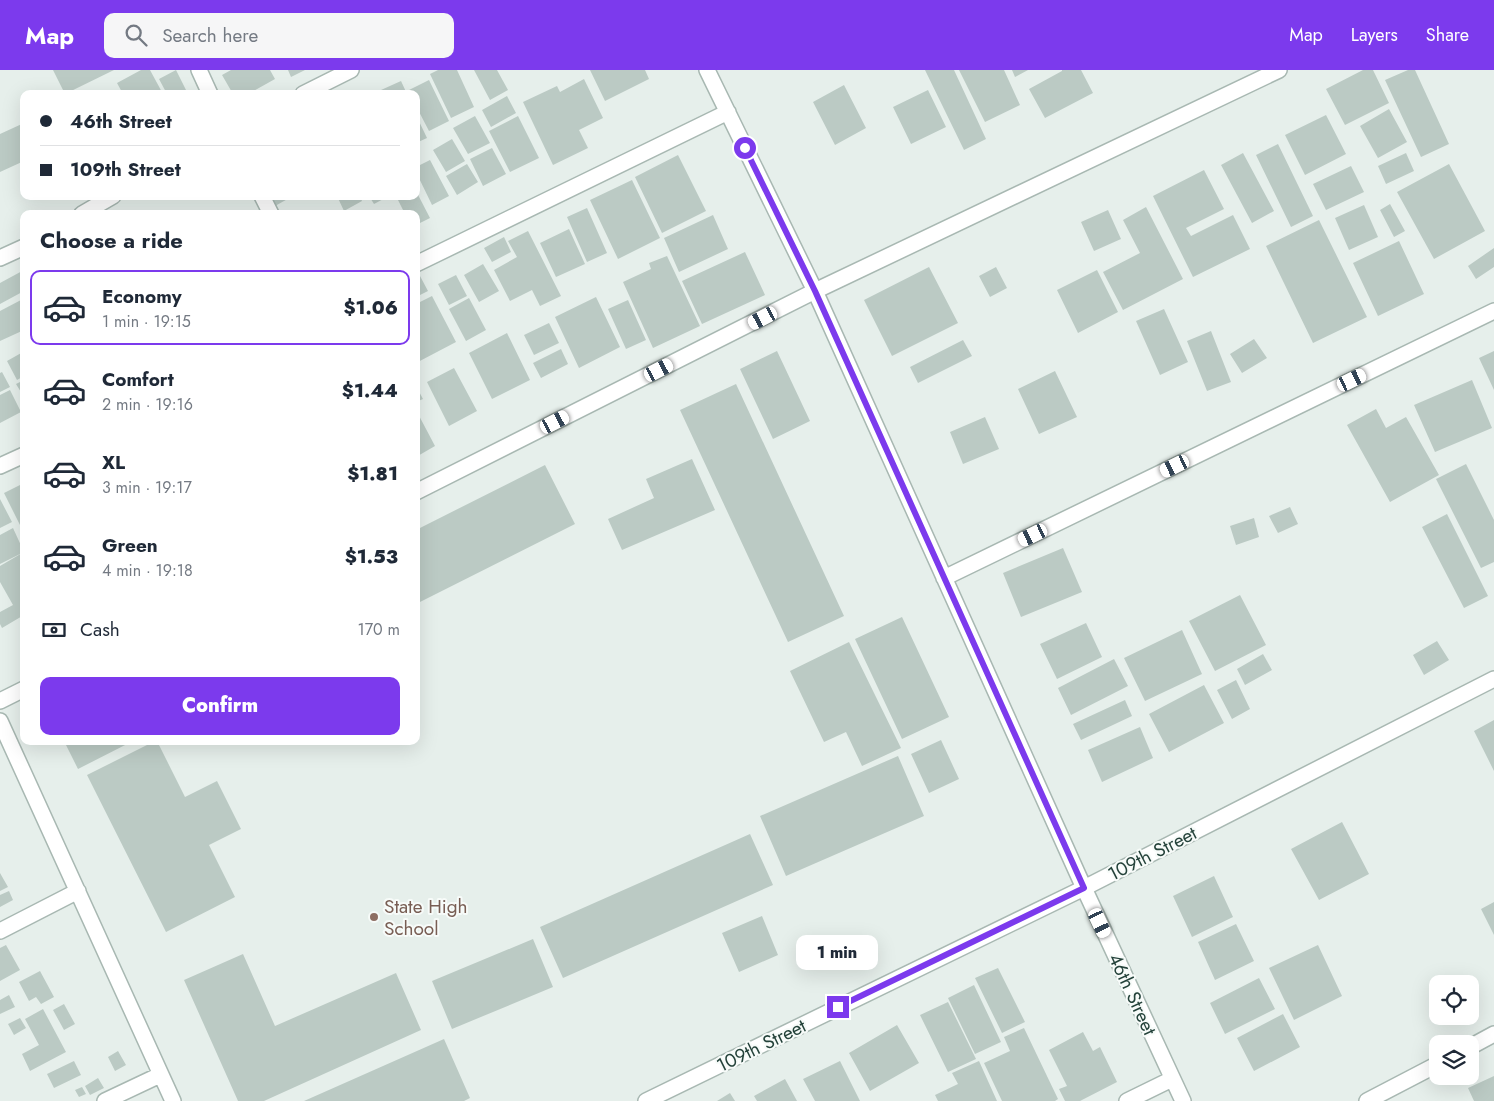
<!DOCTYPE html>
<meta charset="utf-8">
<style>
body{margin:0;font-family:Jost,sans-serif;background:#f6f6f7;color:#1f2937;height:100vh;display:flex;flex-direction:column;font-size:19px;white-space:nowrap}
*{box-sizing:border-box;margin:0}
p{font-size:16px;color:#747a83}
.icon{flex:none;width:28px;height:28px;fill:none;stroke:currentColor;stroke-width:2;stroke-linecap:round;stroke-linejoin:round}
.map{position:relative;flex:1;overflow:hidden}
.drawer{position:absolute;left:20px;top:140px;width:400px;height:535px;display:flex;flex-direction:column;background:#fff;border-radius:10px;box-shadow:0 5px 20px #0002}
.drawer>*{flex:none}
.guide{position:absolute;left:20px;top:20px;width:400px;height:110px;border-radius:10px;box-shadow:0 5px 20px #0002;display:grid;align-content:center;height:110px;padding:0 20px;background:#fff}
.controls{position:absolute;left:1429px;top:905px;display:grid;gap:10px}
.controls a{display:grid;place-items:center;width:50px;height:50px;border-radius:10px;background:#fff;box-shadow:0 5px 20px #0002;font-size:25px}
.end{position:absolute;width:22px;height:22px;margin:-11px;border:6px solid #7c3aed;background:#fff;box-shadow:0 0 0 2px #fff}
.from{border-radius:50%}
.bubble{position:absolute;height:35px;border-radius:10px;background:#fff;box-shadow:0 5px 20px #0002;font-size:16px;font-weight:800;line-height:35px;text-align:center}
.car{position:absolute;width:15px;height:30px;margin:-15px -8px;border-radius:6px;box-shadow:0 0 4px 1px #0007;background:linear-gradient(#fff 24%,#345 0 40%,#fff 0 76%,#345 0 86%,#fff 0)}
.guide b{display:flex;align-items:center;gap:18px;height:48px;font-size:19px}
.guide b+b{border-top:1px solid #e0e1e3}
.guide i{width:12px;height:12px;background:#1f2937}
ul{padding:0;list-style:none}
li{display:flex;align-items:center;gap:15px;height:75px;margin:0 10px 8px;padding:0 10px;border:2px solid transparent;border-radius:10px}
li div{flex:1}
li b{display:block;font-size:19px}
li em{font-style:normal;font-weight:800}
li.on{border-color:#7c3aed}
li>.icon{width:45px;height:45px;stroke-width:1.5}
h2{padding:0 20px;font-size:22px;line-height:60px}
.pay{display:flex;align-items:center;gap:12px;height:55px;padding:0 20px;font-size:19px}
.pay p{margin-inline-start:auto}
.action{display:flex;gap:10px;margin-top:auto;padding:10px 20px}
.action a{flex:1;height:58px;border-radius:10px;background:#7c3aed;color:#fff;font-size:20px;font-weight:800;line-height:58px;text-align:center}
header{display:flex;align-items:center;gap:30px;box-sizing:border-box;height:70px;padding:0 25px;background:#7c3aed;color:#fff}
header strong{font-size:24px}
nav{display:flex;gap:28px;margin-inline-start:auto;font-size:18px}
.search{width:350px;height:45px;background:#f6f6f7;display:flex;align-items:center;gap:12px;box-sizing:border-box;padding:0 18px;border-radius:10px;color:#747a83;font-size:19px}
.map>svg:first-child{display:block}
.building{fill:#bbcac4}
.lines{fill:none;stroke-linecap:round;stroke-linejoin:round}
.street-casing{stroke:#a8b8b2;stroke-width:18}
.street{stroke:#fff;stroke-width:15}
.route{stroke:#7c3aed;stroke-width:6}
.education-dot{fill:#8d6e63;stroke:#f7fbf9;stroke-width:2}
.labels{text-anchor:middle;stroke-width:4;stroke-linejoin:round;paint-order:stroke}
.street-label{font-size:19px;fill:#24423a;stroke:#f7fbf9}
.education-label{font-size:19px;fill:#785e54;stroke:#f7fbf9;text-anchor:start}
</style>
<header>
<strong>Map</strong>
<div class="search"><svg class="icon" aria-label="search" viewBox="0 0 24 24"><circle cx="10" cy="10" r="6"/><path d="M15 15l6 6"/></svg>Search here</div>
<nav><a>Map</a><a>Layers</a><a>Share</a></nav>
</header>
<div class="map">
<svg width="1494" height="1031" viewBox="0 0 1494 1031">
<rect width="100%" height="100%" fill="#e6efeb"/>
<path class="building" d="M 53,0 L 114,0 L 65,24 Z
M 141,0 L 150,0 L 163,24 L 123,24 L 117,13 Z
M 176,0 L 188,24 L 167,24 L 159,9 Z
M 231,0 L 270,0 L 275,9 L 248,24 L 233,24 L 222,5 Z
M 288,0 L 305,0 L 291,7 Z
M 438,0 L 457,0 L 474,37 L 451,48 L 430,4 Z
M 474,0 L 497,0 L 508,20 L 490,30 Z
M 590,0 L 645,0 L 649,9 L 605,31 Z
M 925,0 L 954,0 L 986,69 L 964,80 Z
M 959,0 L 1004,0 L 1020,35 L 985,52 Z
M 1012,0 L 1028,0 L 1015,7 Z
M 1062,0 L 1081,0 L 1093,23 L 1045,48 L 1029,19 L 1062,1 Z
M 1363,0 L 1373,0 L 1389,33 L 1345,55 L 1326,19 Z
M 1408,0 L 1415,0 L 1449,74 L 1421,87 L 1385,10 Z
M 584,9 L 603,48 L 579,60 L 588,78 L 553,95 L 523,32 L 557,16 L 560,22 Z
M 429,10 L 449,51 L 429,61 L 416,36 L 416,24 L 410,24 L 409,20 Z
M 401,11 L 407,24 L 383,24 L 381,20 Z
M 844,15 L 866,58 L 835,75 L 813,32 Z
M 928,20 L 946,57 L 911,74 L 893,37 Z
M 507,26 L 516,43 L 491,57 L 482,40 Z
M 1389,39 L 1407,72 L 1378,88 L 1360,56 Z
M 416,45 L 427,68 L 416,73 Z
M 1326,45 L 1346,84 L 1305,105 L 1285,65 Z
M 475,46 L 490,73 L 468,84 L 453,58 Z
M 518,46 L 539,88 L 510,102 L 489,61 Z
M 24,53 L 24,91 L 0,102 L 0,64 Z
M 452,69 L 465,91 L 446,102 L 433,80 Z
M 1278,74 L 1313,146 L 1291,157 L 1256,85 Z
M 492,78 L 506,104 L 483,116 L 470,89 Z
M 1243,83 L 1274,141 L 1252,153 L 1221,95 Z
M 1406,83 L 1414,101 L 1386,114 L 1378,96 Z
M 678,85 L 706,141 L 662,163 L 635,107 Z
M 430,90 L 449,126 L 432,135 L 416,102 L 416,97 Z
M 467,94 L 478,112 L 457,125 L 446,106 Z
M 1449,94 L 1485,161 L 1434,189 L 1397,122 Z
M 1351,96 L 1364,122 L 1326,140 L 1313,114 Z
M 1204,100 L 1224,139 L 1186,158 L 1191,166 L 1233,145 L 1250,179 L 1193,207 L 1153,126 Z
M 632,110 L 660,168 L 618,189 L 590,130 Z
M 416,121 L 430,148 L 416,155 L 416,144 L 405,144 L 396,126 L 416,126 Z
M 270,126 L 293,126 L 275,136 Z
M 337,126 L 360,126 L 362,131 L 344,141 Z
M 369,126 L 389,126 L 374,134 Z
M 1390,134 L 1405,161 L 1394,167 L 1380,140 Z
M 1364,135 L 1378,167 L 1349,180 L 1335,148 Z
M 1146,137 L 1183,209 L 1123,240 L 1103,202 L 1140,183 L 1123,150 Z
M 587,138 L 607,183 L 587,192 L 567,147 Z
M 1108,140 L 1121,169 L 1094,181 L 1081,152 Z
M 713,145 L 728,179 L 679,202 L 664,168 Z
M 1319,150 L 1367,247 L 1313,273 L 1266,176 Z
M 569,159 L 585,194 L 556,207 L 540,173 Z
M 528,161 L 561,226 L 540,236 L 532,220 L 510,231 L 494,200 L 517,187 L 508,171 Z
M 504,167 L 511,182 L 492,192 L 484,178 Z
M 1399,171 L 1424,224 L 1378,246 L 1353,193 Z
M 1494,178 L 1494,197 L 1476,209 L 1468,196 Z
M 745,182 L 765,225 L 702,254 L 682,211 Z
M 667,186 L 700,256 L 653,278 L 623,212 L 651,199 L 649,193 Z
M 483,194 L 499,221 L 479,232 L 464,205 Z
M 929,197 L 958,253 L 892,286 L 864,230 Z
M 996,197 L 1007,218 L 990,227 L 979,206 Z
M 24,200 L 24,221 L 0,234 L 0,213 Z
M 1097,200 L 1118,242 L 1078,263 L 1057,220 Z
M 456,205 L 467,226 L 449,235 L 438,214 Z
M 420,206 L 428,221 L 416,227 L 416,208 Z
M 432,226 L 456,272 L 416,293 L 416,234 Z
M 596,227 L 620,277 L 579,298 L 555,247 Z
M 469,228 L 486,260 L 466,271 L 449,239 Z
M 21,230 L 24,236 L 24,260 L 0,271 L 0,241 Z
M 628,230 L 646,270 L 626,279 L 608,239 Z
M 1164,239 L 1188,292 L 1160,305 L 1136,251 Z
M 549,253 L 559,273 L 534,285 L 524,265 Z
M 1211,261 L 1231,312 L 1207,321 L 1187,271 Z
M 507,263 L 530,310 L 492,329 L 469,283 Z
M 1254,269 L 1267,288 L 1242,303 L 1230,284 Z
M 963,270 L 972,286 L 918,313 L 910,297 Z
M 561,279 L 568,294 L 541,308 L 533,293 Z
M 777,281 L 810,351 L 773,369 L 740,299 Z
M 1494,281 L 1494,320 L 1479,288 Z
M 23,282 L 24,306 L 17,310 L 7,291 Z
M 454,298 L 477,341 L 449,356 L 427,312 Z
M 1055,301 L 1077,347 L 1039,364 L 1018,319 Z
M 2,302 L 10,317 L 0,322 L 0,303 Z
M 24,310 L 24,327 L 16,314 Z
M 1472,310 L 1492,358 L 1435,382 L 1414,335 Z
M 736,314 L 844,546 L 788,572 L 680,340 Z
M 416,316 L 423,329 L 416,332 Z
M 10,320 L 21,342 L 0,353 L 0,325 Z
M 1376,339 L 1386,358 L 1406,347 L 1439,405 L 1390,432 L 1347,355 Z
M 416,340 L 435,376 L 416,387 Z
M 985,347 L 999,379 L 963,394 L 950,362 Z
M 692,389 L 715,440 L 622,480 L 608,449 L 654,428 L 646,409 Z
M 1466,394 L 1494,450 L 1494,492 L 1481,498 L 1436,409 Z
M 545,395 L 575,454 L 416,534 L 416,460 Z
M 24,413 L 24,463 L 4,423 Z
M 0,429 L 12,452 L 0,458 Z
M 1290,437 L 1298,454 L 1278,463 L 1269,446 Z
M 1447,444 L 1488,526 L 1464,538 L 1422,457 Z
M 1254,448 L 1259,467 L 1236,475 L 1230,456 Z
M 13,458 L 24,482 L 0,494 L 0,465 Z
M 1063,478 L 1082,522 L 1021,547 L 1003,503 Z
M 24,482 L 24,545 L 2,558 L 0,554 L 0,542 L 13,535 L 0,512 L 0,496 Z
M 1240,525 L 1266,575 L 1215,601 L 1189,551 Z
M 902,547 L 949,647 L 902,669 L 855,569 Z
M 1086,553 L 1102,587 L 1057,609 L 1040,574 Z
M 1182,560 L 1202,604 L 1145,631 L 1124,588 Z
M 1437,571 L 1449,590 L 1424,605 L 1413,585 Z
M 849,572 L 901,678 L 862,696 L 846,662 L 824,672 L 790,601 Z
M 1263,584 L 1272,600 L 1245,615 L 1237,599 Z
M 1114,589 L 1128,616 L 1071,645 L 1058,618 Z
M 1236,610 L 1250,639 L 1232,649 L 1217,620 Z
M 1204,615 L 1224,653 L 1169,682 L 1149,644 Z
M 1125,630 L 1132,646 L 1081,670 L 1073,654 Z
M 1494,650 L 1494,701 L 1474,661 Z
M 1140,657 L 1153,688 L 1102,712 L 1088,680 Z
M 941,670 L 959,709 L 929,723 L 911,684 Z
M 64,671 L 133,671 L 78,699 Z
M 155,671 L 157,671 L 185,727 L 217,711 L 241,759 L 209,775 L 235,827 L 166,862 L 87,705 Z
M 898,686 L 924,746 L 786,806 L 760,746 Z
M 1342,752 L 1369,804 L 1319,830 L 1291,779 Z
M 750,764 L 773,815 L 563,908 L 540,857 Z
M 0,803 L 8,817 L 0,821 Z
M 1214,806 L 1233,847 L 1192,867 L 1173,826 Z
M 9,821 L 13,830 L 0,837 L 0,825 Z
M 1494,832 L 1494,865 L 1481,839 Z
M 762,846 L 778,885 L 739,902 L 722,863 Z
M 1236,854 L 1254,891 L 1215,910 L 1198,872 Z
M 533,869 L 553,917 L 452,959 L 432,911 Z
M 6,875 L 20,900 L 0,911 L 0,878 Z
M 1318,875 L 1342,926 L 1294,950 L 1269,898 Z
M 243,884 L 275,956 L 396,903 L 421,960 L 264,1031 L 238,1031 L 184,910 Z
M 998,898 L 1025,952 L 1002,963 L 975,908 Z
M 40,901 L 54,927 L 41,934 L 36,927 L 29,931 L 19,912 Z
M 1259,908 L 1275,939 L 1225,964 L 1210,933 Z
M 974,915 L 1001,972 L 975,984 L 948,928 Z
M 9,925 L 15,937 L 0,944 L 0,930 Z
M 948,932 L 976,989 L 948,1002 L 920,945 Z
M 64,934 L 75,954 L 64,960 L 53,940 Z
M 43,939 L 66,982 L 30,1001 L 22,984 L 39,975 L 25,949 Z
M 1283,944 L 1300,977 L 1254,1001 L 1237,968 Z
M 20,948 L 26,958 L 14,965 L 8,954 Z
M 897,955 L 919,993 L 870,1021 L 849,983 Z
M 1024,958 L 1058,1029 L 1055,1031 L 1002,1031 L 984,993 L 1010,981 L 1004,967 Z
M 1083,962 L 1093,981 L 1100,977 L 1117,1012 L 1080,1031 L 1065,1031 L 1059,1019 L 1067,1016 L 1049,980 Z
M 444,969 L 470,1028 L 464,1031 L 304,1031 Z
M 118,981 L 126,995 L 115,1001 L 108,987 Z
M 74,991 L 81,1005 L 54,1018 L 47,1004 Z
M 840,991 L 860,1031 L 815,1031 L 803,1009 Z
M 979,991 L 997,1031 L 938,1031 L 935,1025 L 958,1014 L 952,1003 Z
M 1494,1006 L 1494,1031 L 1474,1031 L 1468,1018 Z
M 98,1008 L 104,1018 L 90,1025 L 85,1016 Z
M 785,1009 L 797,1031 L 757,1031 L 754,1026 Z
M 82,1017 L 86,1024 L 79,1027 L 75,1020 Z
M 730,1023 L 735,1031 L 717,1031 Z"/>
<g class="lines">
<g class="street-casing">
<path id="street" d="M 199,0 L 210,24
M 707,0 L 815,221 L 1084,818 L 1183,1031
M 303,24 L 351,0
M 262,126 L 271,144
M 82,144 L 113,126
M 0,188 L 24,177
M 416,194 L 728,42
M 0,396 L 24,385
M 416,422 L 815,221 L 1279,0
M 944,508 L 1494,241
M 0,631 L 24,619
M 0,651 L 173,1031
M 0,861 L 78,821
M 1470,977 L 1494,964
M 105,1031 L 160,1005
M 646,1031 L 1084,818 L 1494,609
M 1127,1031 L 1172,1009
M 1367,1031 L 1438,994"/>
</g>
<use href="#street" class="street"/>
</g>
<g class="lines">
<path class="route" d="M 745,78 L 815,221 L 1084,818 L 838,937"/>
</g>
<circle class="education-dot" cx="374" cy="847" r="5"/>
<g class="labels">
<g class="street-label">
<text transform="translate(1152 783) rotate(-27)" y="7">109th Street</text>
<text transform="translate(1133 924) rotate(65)" y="7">46th Street</text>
<text transform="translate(761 975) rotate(-26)" y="7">109th Street</text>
</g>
<g class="education-label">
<text x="384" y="843">State High<tspan x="384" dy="22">School</tspan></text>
</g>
</g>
</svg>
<div class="controls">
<a><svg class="icon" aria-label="locate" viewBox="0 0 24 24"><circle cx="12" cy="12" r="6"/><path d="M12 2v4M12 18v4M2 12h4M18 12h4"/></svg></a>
<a><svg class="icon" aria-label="layers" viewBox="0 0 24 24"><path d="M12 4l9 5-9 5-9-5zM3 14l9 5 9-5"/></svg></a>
</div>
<i class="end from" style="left:745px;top:78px"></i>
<i class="end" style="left:838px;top:937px"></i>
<div class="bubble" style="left:796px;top:865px;width:82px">1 min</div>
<i class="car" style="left:763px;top:248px;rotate:243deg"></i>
<i class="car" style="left:659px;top:300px;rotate:63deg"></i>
<i class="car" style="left:1352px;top:310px;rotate:64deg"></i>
<i class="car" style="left:555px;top:352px;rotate:63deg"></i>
<i class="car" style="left:1175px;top:396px;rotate:244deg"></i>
<i class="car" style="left:1033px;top:465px;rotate:244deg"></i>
<i class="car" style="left:1100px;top:853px;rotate:155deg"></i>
<div class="guide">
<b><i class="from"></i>46th Street</b>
<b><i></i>109th Street</b>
</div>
<section class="drawer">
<h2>Choose a ride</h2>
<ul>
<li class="on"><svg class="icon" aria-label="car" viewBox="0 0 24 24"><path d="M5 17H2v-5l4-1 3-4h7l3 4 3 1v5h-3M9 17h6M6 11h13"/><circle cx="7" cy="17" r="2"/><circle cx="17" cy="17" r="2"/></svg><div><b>Economy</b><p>1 min · 19:15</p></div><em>$1.06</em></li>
<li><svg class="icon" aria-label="car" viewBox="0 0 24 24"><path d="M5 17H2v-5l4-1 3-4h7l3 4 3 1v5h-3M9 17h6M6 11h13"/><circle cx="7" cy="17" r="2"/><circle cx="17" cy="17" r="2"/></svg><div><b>Comfort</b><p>2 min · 19:16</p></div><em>$1.44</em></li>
<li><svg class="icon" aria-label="car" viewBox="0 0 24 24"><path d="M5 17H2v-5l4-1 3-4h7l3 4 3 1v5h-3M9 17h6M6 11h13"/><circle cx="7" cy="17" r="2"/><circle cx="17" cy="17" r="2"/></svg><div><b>XL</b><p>3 min · 19:17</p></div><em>$1.81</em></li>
<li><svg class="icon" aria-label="car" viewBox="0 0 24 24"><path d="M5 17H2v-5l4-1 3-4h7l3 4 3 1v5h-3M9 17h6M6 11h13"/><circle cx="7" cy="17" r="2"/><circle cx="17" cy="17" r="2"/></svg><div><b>Green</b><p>4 min · 19:18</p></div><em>$1.53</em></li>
</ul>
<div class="pay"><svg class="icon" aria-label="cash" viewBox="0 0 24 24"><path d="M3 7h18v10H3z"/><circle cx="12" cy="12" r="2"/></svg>Cash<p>170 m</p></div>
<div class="action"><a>Confirm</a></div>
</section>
</div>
